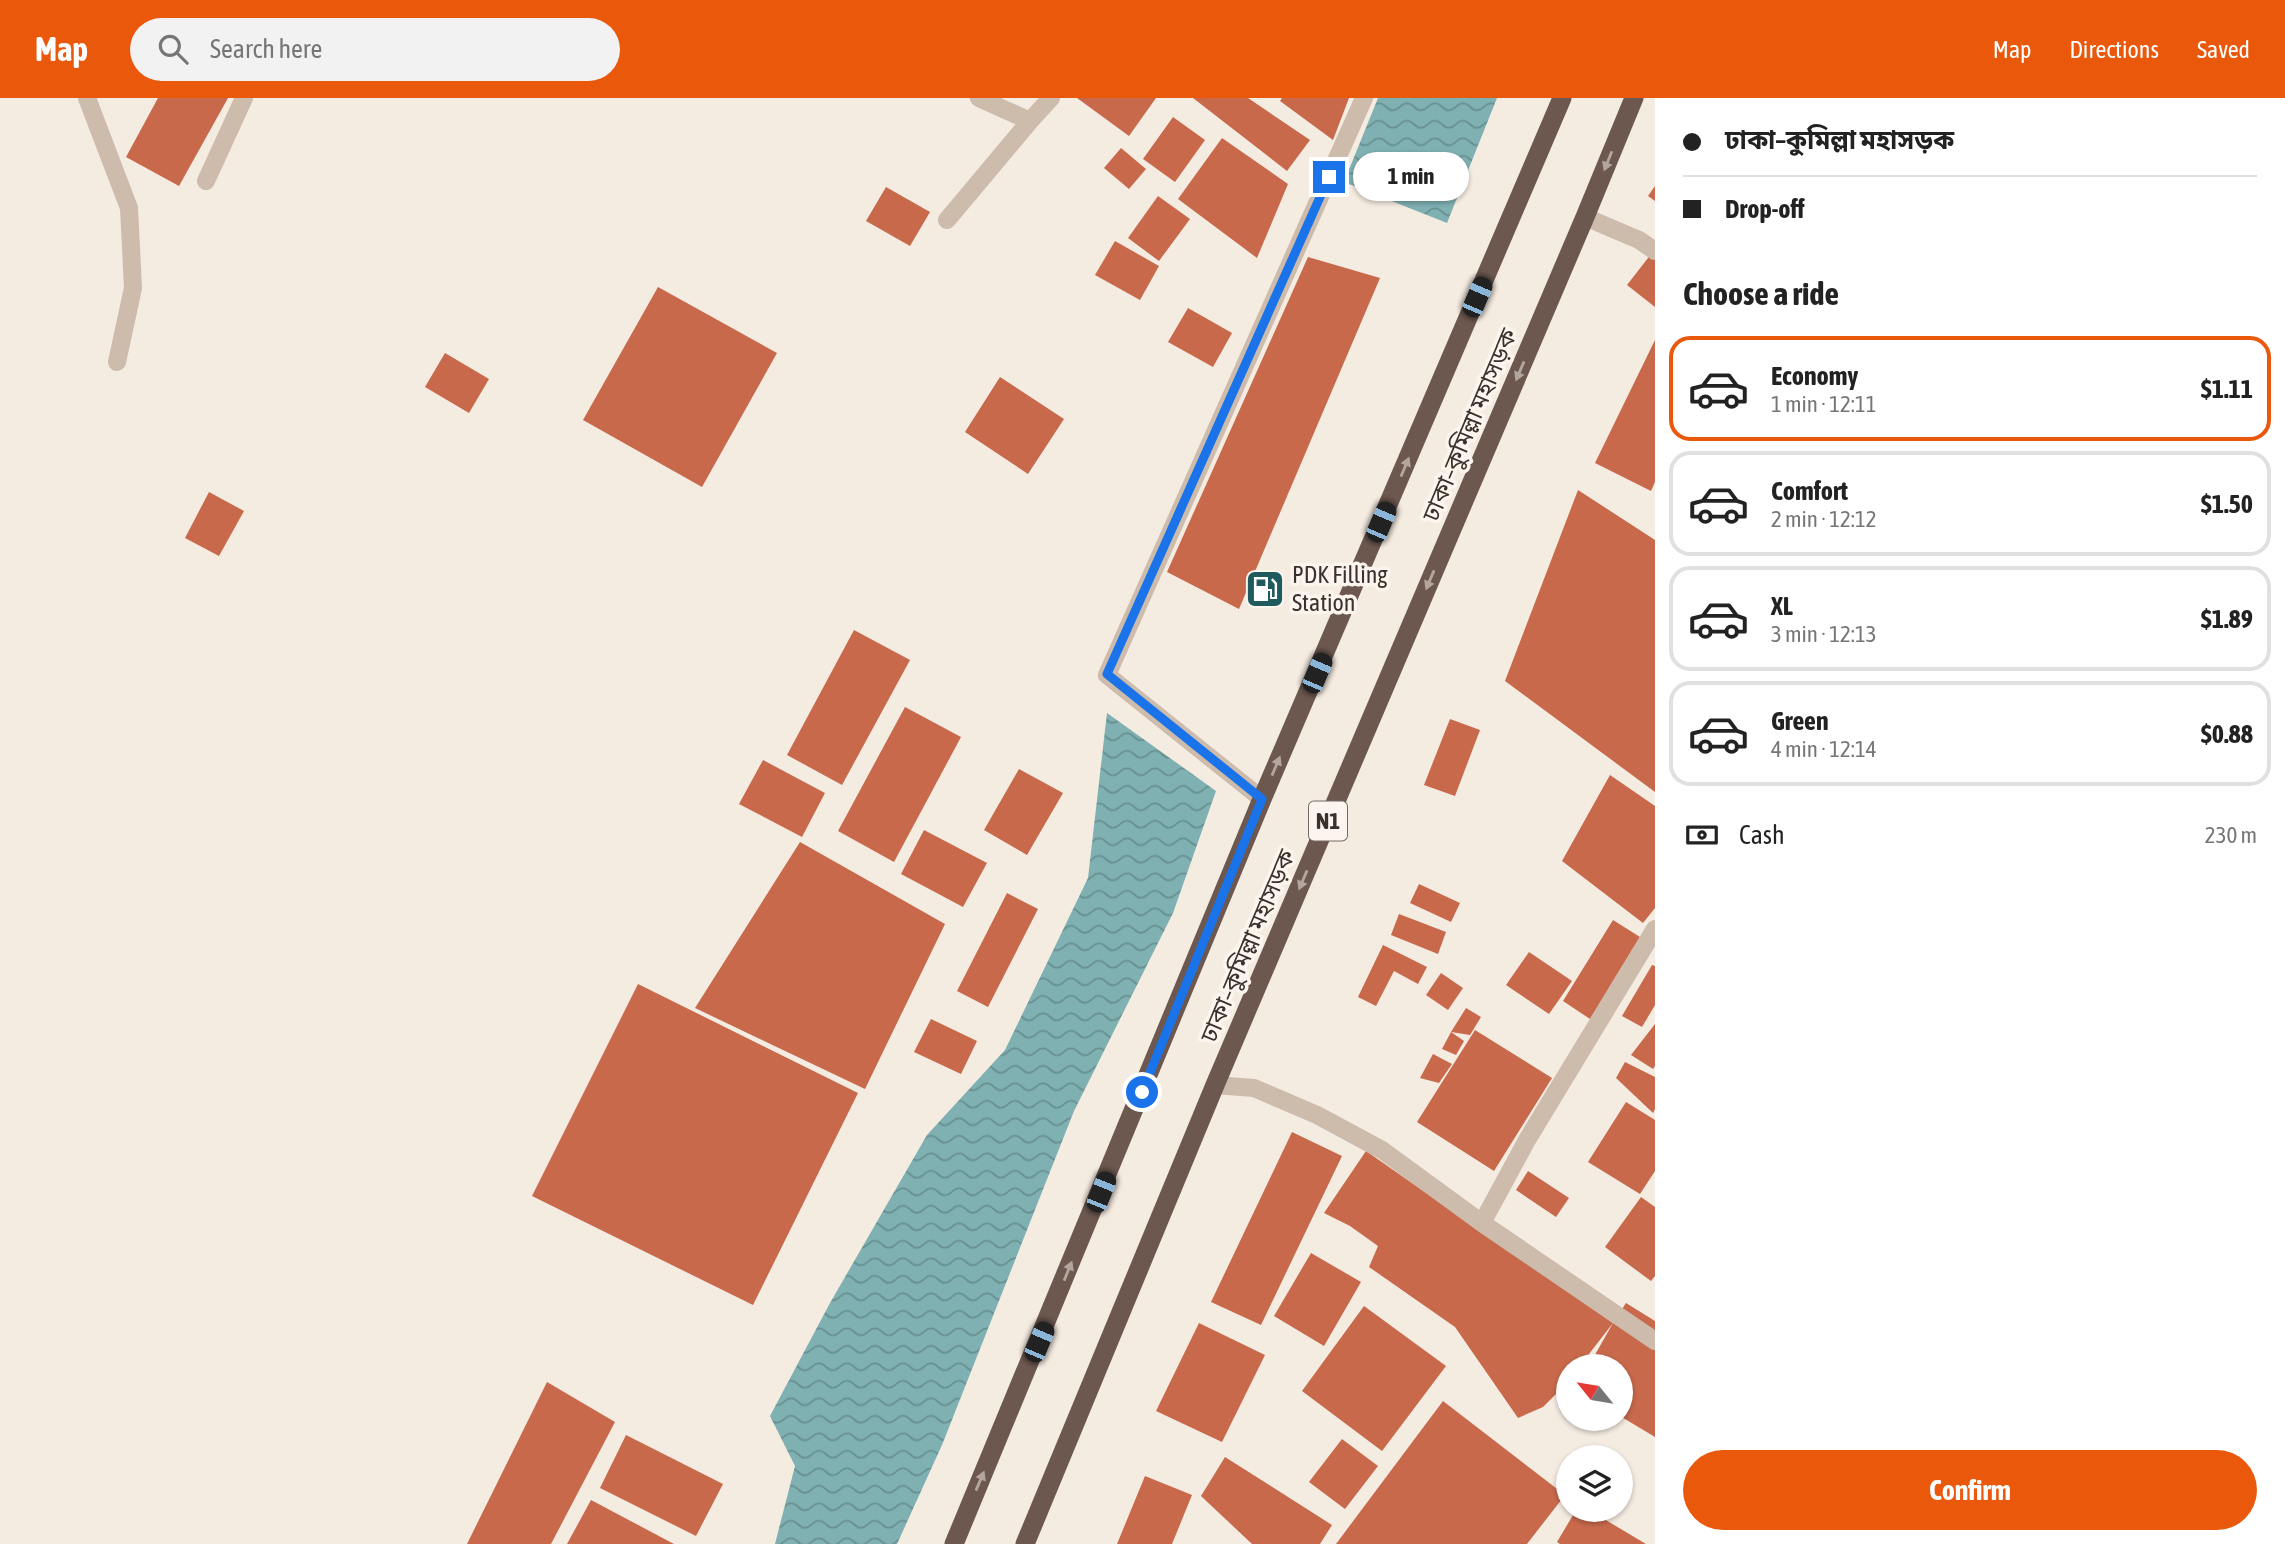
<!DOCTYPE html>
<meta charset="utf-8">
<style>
body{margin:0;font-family:"Asap Condensed","Noto Sans Bengali",sans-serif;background:#f2f2f2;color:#222;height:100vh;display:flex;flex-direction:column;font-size:26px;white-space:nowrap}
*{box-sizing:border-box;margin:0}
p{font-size:23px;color:#767676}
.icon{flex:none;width:38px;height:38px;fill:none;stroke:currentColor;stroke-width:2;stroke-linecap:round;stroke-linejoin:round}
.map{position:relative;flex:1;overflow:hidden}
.details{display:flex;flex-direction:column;background:#fff;width:630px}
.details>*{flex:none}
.banner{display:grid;align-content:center;height:154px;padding:0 28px;background:#fff}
.needle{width:46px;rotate:300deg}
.buttons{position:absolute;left:1556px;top:1256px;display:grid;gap:14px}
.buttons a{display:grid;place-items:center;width:77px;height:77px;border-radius:50%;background:#fff;box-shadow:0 2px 5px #0004;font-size:35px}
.end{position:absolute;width:32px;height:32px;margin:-16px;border:9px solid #1a73e8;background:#fff;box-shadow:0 0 0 4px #fff}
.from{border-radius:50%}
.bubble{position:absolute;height:49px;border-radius:24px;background:#fff;box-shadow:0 2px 5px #0004;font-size:23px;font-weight:700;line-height:49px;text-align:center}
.car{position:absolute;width:21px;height:42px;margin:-21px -10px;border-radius:9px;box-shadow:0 0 5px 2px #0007;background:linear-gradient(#222 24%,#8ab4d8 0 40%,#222 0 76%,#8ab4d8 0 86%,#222 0)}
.banner b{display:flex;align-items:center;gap:24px;height:66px;font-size:26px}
.banner b+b{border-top:2px solid #e0e0e0}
.banner i{width:18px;height:18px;background:#222}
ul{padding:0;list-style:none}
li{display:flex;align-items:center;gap:21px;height:105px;margin:0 14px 10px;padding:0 14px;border:4px solid #e0e0e0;border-radius:21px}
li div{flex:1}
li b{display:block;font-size:26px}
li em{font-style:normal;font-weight:700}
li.on{border-color:#ea580c}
li>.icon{width:63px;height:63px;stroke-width:1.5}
h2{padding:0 28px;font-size:32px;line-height:84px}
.pay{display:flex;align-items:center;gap:18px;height:77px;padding:0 28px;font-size:26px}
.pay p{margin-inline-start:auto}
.button{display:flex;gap:14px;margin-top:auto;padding:14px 28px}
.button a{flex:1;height:80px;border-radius:42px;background:#ea580c;color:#fff;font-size:28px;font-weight:700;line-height:80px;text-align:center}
header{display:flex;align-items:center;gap:42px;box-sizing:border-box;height:98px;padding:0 35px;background:#ea580c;color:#fff}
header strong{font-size:33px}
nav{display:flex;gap:38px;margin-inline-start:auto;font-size:24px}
.search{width:490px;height:63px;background:#f2f2f2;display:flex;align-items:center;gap:18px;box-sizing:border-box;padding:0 24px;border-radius:38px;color:#767676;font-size:26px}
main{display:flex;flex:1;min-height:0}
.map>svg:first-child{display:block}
.water{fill:url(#water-waves)}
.building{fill:#c8694b}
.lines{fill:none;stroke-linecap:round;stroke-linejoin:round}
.minor{stroke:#cdbbac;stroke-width:18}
.trunk{stroke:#6c584f;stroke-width:19}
.oneway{fill:#b4a69e}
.route{stroke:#1a73e8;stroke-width:9}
.labels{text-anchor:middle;stroke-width:7;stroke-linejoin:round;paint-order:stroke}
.shield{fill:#fbf5ee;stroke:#756b66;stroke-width:2}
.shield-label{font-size:23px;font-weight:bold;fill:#3b302b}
.street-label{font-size:24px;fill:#3b302b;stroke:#fbf5ee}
.poi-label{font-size:24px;fill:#3b302b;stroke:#fbf5ee;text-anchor:start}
</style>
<header>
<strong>Map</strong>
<div class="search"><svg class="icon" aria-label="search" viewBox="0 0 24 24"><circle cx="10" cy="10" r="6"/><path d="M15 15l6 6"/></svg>Search here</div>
<nav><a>Map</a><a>Directions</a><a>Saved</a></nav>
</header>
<main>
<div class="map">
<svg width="1655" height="1446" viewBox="0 0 1655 1446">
<defs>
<pattern id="water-waves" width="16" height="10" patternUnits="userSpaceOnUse" patternTransform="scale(1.75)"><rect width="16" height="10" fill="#7fb0b2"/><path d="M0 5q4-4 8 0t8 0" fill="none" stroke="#699091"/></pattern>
</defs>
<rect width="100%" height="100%" fill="#f4ebe1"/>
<path class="water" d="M 1378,0 L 1497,0 L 1447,125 L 1344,84 Z
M 1107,615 L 1216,693 L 1173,815 L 1074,1013 L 942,1347 L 897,1446 L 775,1446 L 795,1368 L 770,1318 L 830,1205 L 927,1037 L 1005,952 L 1088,780 Z"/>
<path class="building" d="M 158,0 L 228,0 L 179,88 L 126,59 Z
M 1077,0 L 1156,0 L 1129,38 Z
M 1193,0 L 1248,0 L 1310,42 L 1287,73 Z
M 1282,0 L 1349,0 L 1333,42 L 1280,3 Z
M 1173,19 L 1205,42 L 1175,84 L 1143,61 Z
M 1222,40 L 1288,86 L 1257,160 L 1178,101 Z
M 1121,50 L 1146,71 L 1129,91 L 1104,70 Z
M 1655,88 L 1655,103 L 1648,98 Z
M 886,89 L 930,114 L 910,148 L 866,123 Z
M 1158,98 L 1190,121 L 1159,163 L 1128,140 Z
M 1115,143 L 1159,168 L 1140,202 L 1095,177 Z
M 1655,151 L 1655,209 L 1627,187 Z
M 1308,159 L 1380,180 L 1239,511 L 1167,474 Z
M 658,189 L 777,255 L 702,389 L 583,322 Z
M 1188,210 L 1232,235 L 1213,269 L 1168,244 Z
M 1655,242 L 1655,384 L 1651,393 L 1595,365 Z
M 445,255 L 489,281 L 469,315 L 425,289 Z
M 1000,279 L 1064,321 L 1028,376 L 965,334 Z
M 1578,392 L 1655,442 L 1655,694 L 1505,583 Z
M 209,394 L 244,413 L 219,458 L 185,440 Z
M 854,532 L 910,562 L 842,687 L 787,657 Z
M 905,609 L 961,639 L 894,764 L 838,733 Z
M 1450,621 L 1480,632 L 1455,698 L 1424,687 Z
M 763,662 L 825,695 L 802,739 L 739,706 Z
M 1019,671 L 1063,695 L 1027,757 L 984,732 Z
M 1610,677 L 1655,708 L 1655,810 L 1643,825 L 1562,763 Z
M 924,732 L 987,765 L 963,809 L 901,776 Z
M 800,744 L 945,826 L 865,991 L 695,910 Z
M 1419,786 L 1460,805 L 1451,824 L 1410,805 Z
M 1007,795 L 1038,811 L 988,909 L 957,893 Z
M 1399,816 L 1446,834 L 1438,856 L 1391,837 Z
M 1613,822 L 1640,839 L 1590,921 L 1563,903 Z
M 1383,847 L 1427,869 L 1418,886 L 1394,873 L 1376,908 L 1358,899 Z
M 1529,854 L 1572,883 L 1549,916 L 1506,887 Z
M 1652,867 L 1655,868 L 1655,907 L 1642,929 L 1622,918 Z
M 1441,875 L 1463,890 L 1448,912 L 1426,897 Z
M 638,886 L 858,995 L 753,1207 L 532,1098 Z
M 1466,910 L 1481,919 L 1470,937 L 1451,934 Z
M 931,921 L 977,943 L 961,976 L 914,954 Z
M 1655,926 L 1655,968 L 1653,971 L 1631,957 Z
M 1475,932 L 1552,980 L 1494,1073 L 1417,1024 Z
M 1451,934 L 1464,943 L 1456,957 L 1442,951 Z
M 1433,956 L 1452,966 L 1439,985 L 1420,980 Z
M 1625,964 L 1655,979 L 1655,1011 L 1653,1015 L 1616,980 Z
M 1626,1004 L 1655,1022 L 1655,1073 L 1640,1096 L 1588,1064 Z
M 1292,1034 L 1342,1058 L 1261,1227 L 1211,1204 Z
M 1366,1053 L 1613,1225 L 1626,1205 L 1655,1223 L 1655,1339 L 1620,1318 L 1620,1269 L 1588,1269 L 1613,1225 L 1579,1269 L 1568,1269 L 1568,1282 L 1558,1294 L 1543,1309 L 1518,1320 L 1455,1229 L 1369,1169 L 1378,1148 L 1350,1128 L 1324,1115 Z
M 1528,1073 L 1569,1100 L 1556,1119 L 1516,1092 Z
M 1641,1099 L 1655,1109 L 1655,1178 L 1651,1183 L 1605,1149 Z
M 1311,1155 L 1361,1184 L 1324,1248 L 1274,1218 Z
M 1364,1208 L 1446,1268 L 1382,1353 L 1302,1293 Z
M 1199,1225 L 1265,1257 L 1222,1344 L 1156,1313 Z
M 547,1284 L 615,1324 L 551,1446 L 467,1446 Z
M 1443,1303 L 1565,1397 L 1527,1446 L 1336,1446 Z
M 626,1337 L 723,1386 L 696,1438 L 600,1390 Z
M 1342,1341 L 1378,1368 L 1345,1411 L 1309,1384 Z
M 1225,1359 L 1332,1427 L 1320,1446 L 1252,1446 L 1201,1398 Z
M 1145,1378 L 1192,1397 L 1172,1446 L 1117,1446 Z
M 591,1402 L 674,1446 L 567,1446 Z
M 1576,1412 L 1589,1412 L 1646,1446 L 1560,1446 L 1557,1444 Z"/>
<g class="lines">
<path class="minor" d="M 87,0 L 129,110 L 133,190 L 117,264
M 979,0 L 1030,23 L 1051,0
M 206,83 L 244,0
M 1585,119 L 1639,142 L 1655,153
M 947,122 L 1030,23
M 1262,701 L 1107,577 L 1364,0
M 1215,987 L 1254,990 L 1317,1017 L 1382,1052 L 1482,1125 L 1655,1243
M 1482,1125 L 1527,1042 L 1655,831"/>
<path class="trunk" d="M 954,1446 L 1262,701 L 1562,0
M 1025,1446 L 1215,987 L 1585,119 L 1634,0"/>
</g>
<defs><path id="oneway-solid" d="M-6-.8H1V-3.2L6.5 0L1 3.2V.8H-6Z" transform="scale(1.75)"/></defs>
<g class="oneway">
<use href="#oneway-solid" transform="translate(1608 63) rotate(112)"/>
<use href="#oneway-solid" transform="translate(1520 273) rotate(113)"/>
<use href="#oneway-solid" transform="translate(1405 369) rotate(-67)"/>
<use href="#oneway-solid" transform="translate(1430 482) rotate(113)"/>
<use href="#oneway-solid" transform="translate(1276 668) rotate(-67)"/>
<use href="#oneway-solid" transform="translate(1303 782) rotate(113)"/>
<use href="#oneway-solid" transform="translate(1068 1173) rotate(-68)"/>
<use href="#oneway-solid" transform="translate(980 1383) rotate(-67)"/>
</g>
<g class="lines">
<path class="route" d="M 1142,994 L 1262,701 L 1107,576 L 1329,79"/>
</g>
<defs>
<g id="fuel-square" transform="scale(2.0125)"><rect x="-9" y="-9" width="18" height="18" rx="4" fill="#1f5a5e" stroke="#fbf5ee"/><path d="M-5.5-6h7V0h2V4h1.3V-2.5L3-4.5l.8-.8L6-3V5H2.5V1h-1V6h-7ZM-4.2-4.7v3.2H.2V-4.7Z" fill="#fff"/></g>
</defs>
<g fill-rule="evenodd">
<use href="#fuel-square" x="1265" y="491"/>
</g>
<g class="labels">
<rect class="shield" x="1309" y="703.5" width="38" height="39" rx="5"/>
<g class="shield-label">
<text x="1328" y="731">N1</text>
</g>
<g class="street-label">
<text transform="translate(1470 327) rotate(-67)" y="8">ঢাকা–কুমিল্লা মহাসড়ক</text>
<text transform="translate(1248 848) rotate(-67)" y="8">ঢাকা–কুমিল্লা মহাসড়ক</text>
</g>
<g class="poi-label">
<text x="1292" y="485">PDK Filling<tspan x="1292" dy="28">Station</tspan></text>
</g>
</g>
</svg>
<div class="buttons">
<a><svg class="needle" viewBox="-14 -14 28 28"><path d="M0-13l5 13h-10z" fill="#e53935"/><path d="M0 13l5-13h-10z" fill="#767676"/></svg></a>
<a><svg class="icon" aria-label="layers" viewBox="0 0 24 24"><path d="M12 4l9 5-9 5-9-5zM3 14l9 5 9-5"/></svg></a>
</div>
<i class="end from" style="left:1142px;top:994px"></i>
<i class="end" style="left:1329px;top:79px"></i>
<div class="bubble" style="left:1353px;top:54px;width:116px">1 min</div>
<i class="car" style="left:1477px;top:199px;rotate:23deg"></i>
<i class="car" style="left:1381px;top:424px;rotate:23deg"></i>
<i class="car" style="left:1317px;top:575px;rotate:23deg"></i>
<i class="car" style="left:1101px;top:1094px;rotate:22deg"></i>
<i class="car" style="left:1039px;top:1244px;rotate:23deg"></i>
</div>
<section class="details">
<div class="banner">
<b><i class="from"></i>ঢাকা–কুমিল্লা মহাসড়ক</b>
<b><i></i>Drop-off</b>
</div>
<h2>Choose a ride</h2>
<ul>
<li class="on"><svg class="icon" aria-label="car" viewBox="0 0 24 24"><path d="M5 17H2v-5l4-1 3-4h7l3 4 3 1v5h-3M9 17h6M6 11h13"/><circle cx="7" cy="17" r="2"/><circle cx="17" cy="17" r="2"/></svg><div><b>Economy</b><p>1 min · 12:11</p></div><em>$1.11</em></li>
<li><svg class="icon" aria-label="car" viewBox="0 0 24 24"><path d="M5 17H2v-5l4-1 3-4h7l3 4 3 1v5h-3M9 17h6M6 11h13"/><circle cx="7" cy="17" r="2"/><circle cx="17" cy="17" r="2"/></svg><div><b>Comfort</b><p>2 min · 12:12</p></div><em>$1.50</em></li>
<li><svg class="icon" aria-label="car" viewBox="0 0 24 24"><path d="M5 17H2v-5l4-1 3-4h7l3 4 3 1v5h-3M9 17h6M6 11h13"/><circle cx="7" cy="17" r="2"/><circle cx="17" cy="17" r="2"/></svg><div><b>XL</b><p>3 min · 12:13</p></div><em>$1.89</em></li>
<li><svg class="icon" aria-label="car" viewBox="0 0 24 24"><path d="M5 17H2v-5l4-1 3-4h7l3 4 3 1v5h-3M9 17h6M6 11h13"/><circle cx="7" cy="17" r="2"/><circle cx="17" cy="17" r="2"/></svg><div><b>Green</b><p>4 min · 12:14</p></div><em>$0.88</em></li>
</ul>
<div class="pay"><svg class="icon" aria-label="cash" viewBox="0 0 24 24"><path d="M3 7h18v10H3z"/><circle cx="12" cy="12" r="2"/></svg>Cash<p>230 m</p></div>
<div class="button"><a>Confirm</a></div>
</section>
</main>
